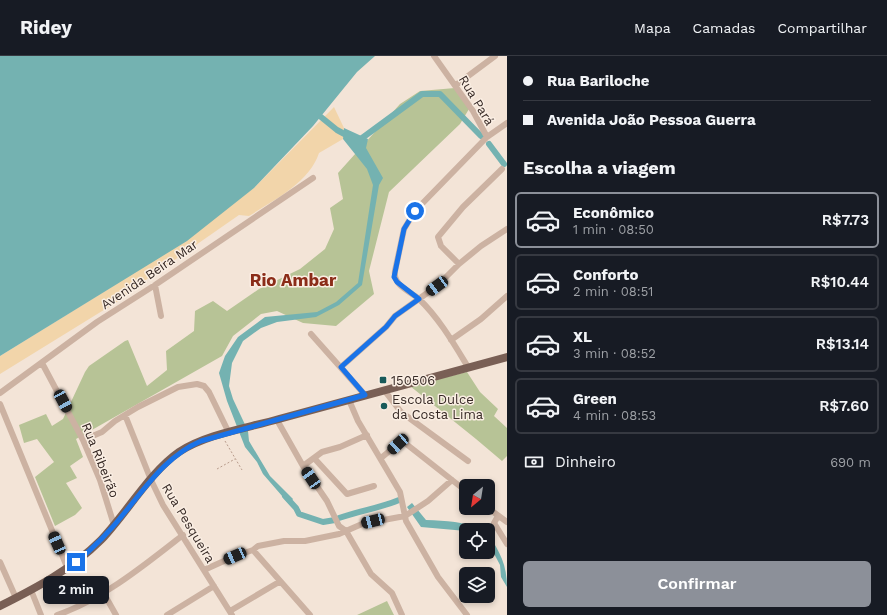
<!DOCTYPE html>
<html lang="pt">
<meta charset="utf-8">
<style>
body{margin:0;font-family:"Work Sans",sans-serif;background:#242831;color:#f1f3f6;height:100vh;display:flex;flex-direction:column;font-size:15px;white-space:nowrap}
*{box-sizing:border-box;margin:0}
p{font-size:13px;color:#9ea1a6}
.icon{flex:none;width:22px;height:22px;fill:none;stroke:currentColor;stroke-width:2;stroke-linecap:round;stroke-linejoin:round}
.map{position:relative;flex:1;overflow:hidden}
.drawer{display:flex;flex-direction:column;background:#171b24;width:380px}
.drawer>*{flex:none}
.guide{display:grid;align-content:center;height:88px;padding:0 16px;background:#171b24}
.needle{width:26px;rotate:210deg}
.controls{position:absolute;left:459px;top:423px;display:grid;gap:8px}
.controls a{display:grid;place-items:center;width:36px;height:36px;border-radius:6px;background:#171b24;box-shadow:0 2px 6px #0003;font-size:20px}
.end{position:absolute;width:18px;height:18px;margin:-9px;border:5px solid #1a73e8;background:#fff;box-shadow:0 0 0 2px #fff}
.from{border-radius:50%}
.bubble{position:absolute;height:28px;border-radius:6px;background:#171b24;box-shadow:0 2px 6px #0003;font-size:13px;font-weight:600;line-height:28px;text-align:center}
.car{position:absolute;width:12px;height:24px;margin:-12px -6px;border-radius:5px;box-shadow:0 0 3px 1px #0007;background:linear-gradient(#222 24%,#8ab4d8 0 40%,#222 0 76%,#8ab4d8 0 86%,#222 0)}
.guide b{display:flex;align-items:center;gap:14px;height:38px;font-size:15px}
.guide b+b{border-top:1px solid #363941}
.guide i{width:10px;height:10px;background:#f1f3f6}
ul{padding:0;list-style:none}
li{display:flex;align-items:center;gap:12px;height:56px;margin:0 8px 6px;padding:0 8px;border:2px solid #363941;border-radius:6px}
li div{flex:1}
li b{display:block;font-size:15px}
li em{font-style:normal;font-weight:600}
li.current{border-color:#8c9099}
li>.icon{width:36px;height:36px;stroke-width:1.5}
h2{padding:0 16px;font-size:18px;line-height:48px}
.pay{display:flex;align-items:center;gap:10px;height:44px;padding:0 16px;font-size:15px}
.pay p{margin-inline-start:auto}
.action{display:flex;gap:8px;margin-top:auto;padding:8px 16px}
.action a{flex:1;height:46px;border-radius:6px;background:#8c9099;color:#fff;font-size:16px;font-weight:600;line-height:46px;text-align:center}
header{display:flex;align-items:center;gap:24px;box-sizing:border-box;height:56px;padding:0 20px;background:#171b24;border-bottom:1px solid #363941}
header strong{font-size:19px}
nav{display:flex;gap:22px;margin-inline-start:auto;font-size:14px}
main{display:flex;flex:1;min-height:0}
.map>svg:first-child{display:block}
.green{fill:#b7c396}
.sand{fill:#f2d5aa}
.water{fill:#74b2b1}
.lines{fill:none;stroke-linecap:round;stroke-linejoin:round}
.canal{stroke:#74b2b1;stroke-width:6}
.path{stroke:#b89c8c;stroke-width:1;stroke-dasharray:2 2;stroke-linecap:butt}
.minor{stroke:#ccb2a2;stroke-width:6}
.major{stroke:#795f55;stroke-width:8}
.route{stroke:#1a73e8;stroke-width:5}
.poi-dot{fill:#185a5a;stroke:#faeee3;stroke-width:1.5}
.labels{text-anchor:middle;stroke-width:3;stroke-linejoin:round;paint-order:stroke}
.street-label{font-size:13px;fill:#362925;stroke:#faeee3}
.poi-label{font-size:13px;fill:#362925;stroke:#faeee3;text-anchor:start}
.district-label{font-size:17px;font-weight:bold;fill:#8b2c18;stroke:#faeee3}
</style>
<header>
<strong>Ridey</strong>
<nav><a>Mapa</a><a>Camadas</a><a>Compartilhar</a></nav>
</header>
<main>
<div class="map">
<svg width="507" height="559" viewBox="0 0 507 559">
<rect width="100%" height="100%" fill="#f3e4d7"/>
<path class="green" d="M 455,32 L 469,53 L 460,68 L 389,136 L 369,215 L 374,238 L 336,270 L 303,267 L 277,255 L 261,258 L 233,280 L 222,300 L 76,383 L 83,401 L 70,410 L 77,422 L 66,427 L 82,452 L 75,459 L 55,470 L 35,421 L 54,406 L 37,383 L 24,387 L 19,369 L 46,358 L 52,370 L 63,363 L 85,316 L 89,310 L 125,285 L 128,284 L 147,330 L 167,314 L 166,295 L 194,275 L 195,255 L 213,245 L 227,255 L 259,233 L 300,213 L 325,193 L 334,173 L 330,152 L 343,143 L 338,117 L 400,48 L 420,35 Z
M 467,316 L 480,336 L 498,353 L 494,360 L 507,372 L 507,400 L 502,405 L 476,383 L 410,330 Z
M 387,545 L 394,559 L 357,559 Z"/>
<path class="sand" d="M 334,51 L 344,72 L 343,83 L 319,97 C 309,127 274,144 249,160 L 239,159 L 137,230 L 120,244 L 0,318 L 0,300 L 110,232 L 254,132 Z"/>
<path class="water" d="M 0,0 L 375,0 L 357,16 L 313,70 L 254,132 L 187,185 L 0,300 Z
M 344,72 L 368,83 L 366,92 L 383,122 L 379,129 L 362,229 L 339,249 L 316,261 L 277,266 L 261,272 L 243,285 L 232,307 L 229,330 L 233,343 L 248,375 L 249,385 L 270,420 L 293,443 L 289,448 L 263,418 L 257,406 L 245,391 L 227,345 L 219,317 L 225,300 L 238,281 L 265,261 L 317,256 L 336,246 L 358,227 L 373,129 L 367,113 L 343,83 Z
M 412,447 L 426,464 C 446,465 464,465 483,474 L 466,475 L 421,471 L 407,451 Z
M 488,478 C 500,496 507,509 507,531 L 501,521 L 500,509 L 488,486 Z"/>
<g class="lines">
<path class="canal" d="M 321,61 L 337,74 L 350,81
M 358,85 L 422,38 L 440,38 L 481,80
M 489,88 L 504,108
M 285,440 L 296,452 L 299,458 L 323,466 L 335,464
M 339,462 C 359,455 380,452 399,444"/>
<path class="path" d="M 225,385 L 242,414
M 217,413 L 235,403"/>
<path class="minor" d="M 434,0 L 473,55 L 487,81
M 456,29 L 495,0
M 459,208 L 441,190 L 438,181 L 463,151 L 502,113
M 155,229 L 161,260
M 311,278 L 365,339
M 451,284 L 481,263 L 507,240
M 42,307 L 83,384 L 100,424 L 114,469
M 341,311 L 386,271 L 395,260 L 437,230 L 459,208 L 481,190 L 507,173
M 468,311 C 454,288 439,262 419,243 C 410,235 393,230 395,215 L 404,173 L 415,155 L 487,81 L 507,67
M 384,334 L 401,356 L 468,405
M 0,337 L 97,266 L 155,229 L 313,122
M 349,344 L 358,365 L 400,436 L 406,465 L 438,521 L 467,559
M 0,348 L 67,511
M 125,359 L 151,424 L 163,449 L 232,559
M 277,364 L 303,410 L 327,445 L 339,470 L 346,475 L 371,518 L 392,537 L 402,559
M 83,384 L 102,376 L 115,365 L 138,351 L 178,331 L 197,328 L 204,330 L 209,336 L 229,377
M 314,402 L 347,438 L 374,430
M 381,402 L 398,388 L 405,387 L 466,435
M 303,410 L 322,396 L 340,391 L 367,379
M 488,452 L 507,466
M 498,460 L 494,467 L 507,488
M 253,494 L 310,559
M 0,506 L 16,542
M 204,514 L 235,500 L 253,494 L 258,490 L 284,485 L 305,485 L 339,478 L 362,468 L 405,460 L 428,445 L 452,424
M 31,534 L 41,559
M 103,536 L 116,559
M 230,555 L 279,526
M 57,559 C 102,544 146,508 183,479
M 167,559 L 214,530"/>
<path class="major" d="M 0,550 C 36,532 72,513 101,484 C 126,458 150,416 179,396 C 206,378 248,372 279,363 C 355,342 431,321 507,301"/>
</g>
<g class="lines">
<path class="route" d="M 76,506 C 95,491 111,474 126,455 C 148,428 168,399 201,385 L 365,339 L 341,311 L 386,271 L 395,260 L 419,243 L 397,226 L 394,221 L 404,173 L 415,155"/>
</g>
<g class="poi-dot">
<rect x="379" y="320" width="8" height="8" rx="2"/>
<circle cx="384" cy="350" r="4"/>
</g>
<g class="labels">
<g class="street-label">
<text transform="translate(477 44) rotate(59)" y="5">Rua Pará</text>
<text transform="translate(149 218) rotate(-34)" y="5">Avenida Beira Mar</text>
<text transform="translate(101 404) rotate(68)" y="5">Rua Ribeirão</text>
<text transform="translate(189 467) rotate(59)" y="5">Rua Pesqueira</text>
</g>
<g class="poi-label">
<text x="391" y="329">150506</text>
<text x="392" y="348">Escola Dulce<tspan x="392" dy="15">da Costa Lima</tspan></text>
</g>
<g class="district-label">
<text x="293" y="230">Rio Ambar</text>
</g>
</g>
</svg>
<div class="controls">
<a><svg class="needle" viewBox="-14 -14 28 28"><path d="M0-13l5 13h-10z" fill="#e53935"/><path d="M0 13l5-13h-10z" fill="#9ea1a6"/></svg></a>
<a><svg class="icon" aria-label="locate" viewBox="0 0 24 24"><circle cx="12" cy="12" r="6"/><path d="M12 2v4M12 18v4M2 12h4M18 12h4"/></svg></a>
<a><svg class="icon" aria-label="layers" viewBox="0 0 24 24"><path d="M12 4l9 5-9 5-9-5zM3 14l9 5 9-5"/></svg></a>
</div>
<i class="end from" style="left:415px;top:155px"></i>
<i class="end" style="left:76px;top:506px"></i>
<div class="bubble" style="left:43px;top:520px;width:66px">2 min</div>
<i class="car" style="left:437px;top:230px;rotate:234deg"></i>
<i class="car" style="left:63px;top:345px;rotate:152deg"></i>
<i class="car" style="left:398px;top:388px;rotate:228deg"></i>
<i class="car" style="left:311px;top:422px;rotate:326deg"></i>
<i class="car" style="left:373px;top:465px;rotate:256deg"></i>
<i class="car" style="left:57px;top:487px;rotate:336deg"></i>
<i class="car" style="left:235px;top:500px;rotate:246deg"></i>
</div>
<section class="drawer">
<div class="guide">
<b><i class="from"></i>Rua Bariloche</b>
<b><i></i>Avenida João Pessoa Guerra</b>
</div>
<h2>Escolha a viagem</h2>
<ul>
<li class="current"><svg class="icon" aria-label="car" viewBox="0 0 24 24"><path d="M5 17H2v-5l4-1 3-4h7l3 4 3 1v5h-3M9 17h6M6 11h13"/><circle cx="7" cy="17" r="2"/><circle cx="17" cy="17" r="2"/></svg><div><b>Econômico</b><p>1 min · 08:50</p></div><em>R$7.73</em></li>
<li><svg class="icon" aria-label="car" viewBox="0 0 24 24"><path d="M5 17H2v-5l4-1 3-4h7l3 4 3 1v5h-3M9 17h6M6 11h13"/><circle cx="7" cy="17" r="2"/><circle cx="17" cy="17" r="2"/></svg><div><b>Conforto</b><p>2 min · 08:51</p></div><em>R$10.44</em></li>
<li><svg class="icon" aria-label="car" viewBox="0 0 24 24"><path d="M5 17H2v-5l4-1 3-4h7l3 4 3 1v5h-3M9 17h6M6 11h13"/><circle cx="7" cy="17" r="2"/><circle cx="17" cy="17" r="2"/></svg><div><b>XL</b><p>3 min · 08:52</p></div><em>R$13.14</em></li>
<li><svg class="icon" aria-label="car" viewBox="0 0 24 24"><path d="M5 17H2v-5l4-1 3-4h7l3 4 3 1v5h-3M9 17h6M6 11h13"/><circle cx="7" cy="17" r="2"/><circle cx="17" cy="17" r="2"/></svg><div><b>Green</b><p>4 min · 08:53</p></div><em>R$7.60</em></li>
</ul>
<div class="pay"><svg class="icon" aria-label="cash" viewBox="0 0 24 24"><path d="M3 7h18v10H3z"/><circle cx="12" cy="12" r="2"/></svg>Dinheiro<p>690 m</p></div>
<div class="action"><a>Confirmar</a></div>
</section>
</main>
